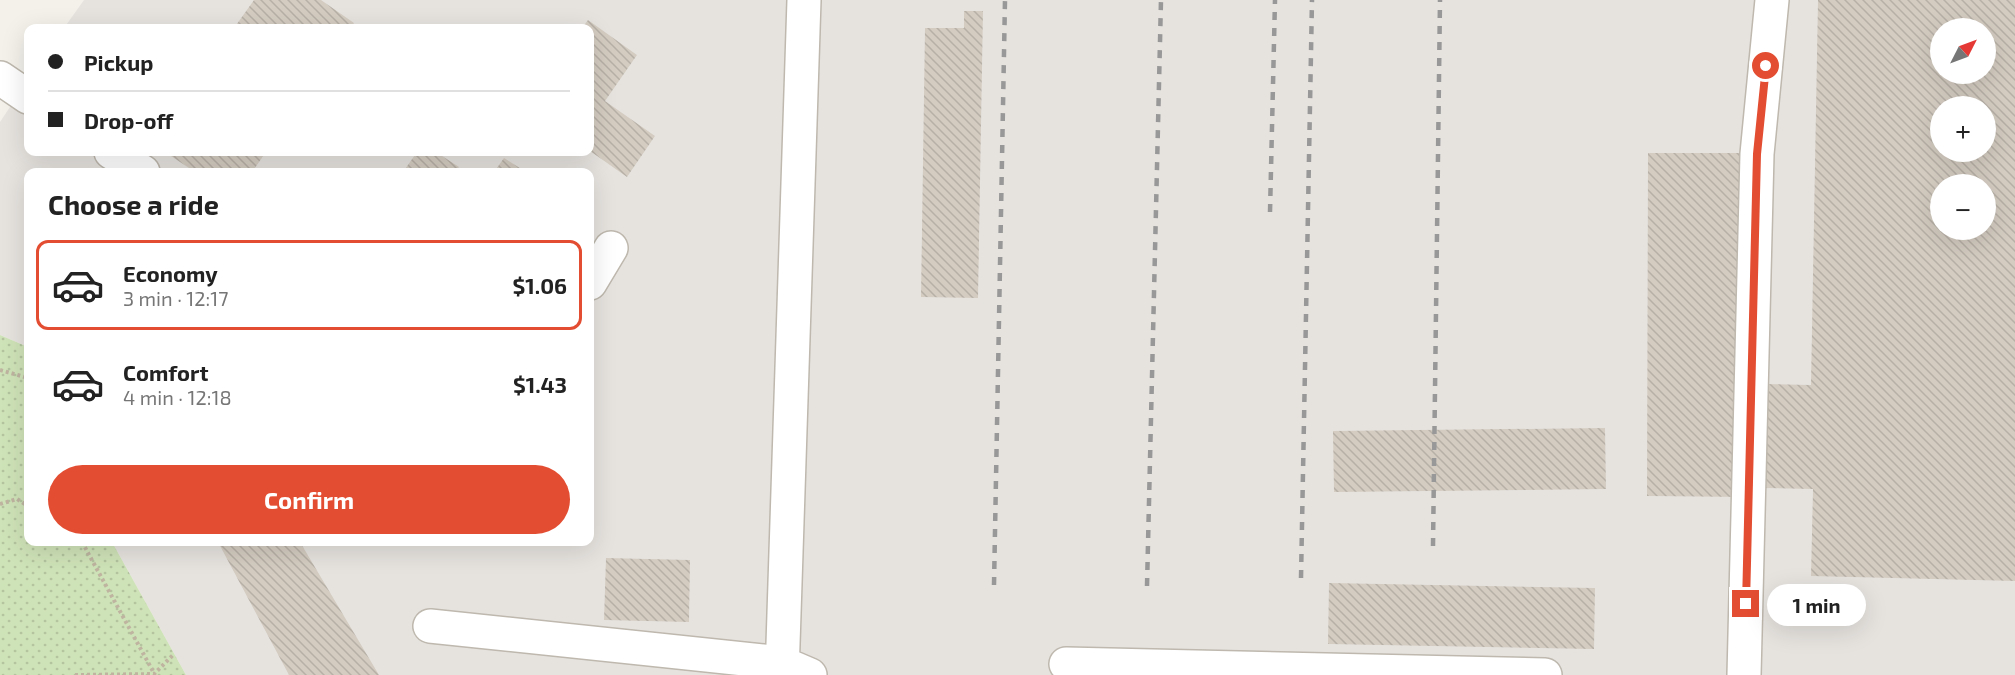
<!DOCTYPE html>
<meta charset="utf-8">
<style>
body{margin:0;font-family:"Exo 2",sans-serif;background:#f2f2f2;color:#222;height:100vh;display:flex;flex-direction:column;font-size:22px;white-space:nowrap}
*{box-sizing:border-box;margin:0}
p{font-size:20px;color:#767676}
.icon{flex:none;width:33px;height:33px;fill:none;stroke:currentColor;stroke-width:2;stroke-linecap:round;stroke-linejoin:round}
.map{position:relative;flex:1;overflow:hidden}
.details{position:absolute;left:24px;top:168px;width:570px;height:378px;display:flex;flex-direction:column;background:#fff;border-radius:12px;box-shadow:0 6px 24px #0002}
.details>*{flex:none}
.guide{position:absolute;left:24px;top:24px;width:570px;height:132px;border-radius:12px;box-shadow:0 6px 24px #0002;display:grid;align-content:center;height:132px;padding:0 24px;background:#fff}
.needle{width:39px;rotate:48deg}
.buttons{position:absolute;left:1930px;top:18px;display:grid;gap:12px}
.buttons a{display:grid;place-items:center;width:66px;height:66px;border-radius:50%;background:#fff;box-shadow:0 6px 24px #0002;font-size:30px}
.end{position:absolute;width:27px;height:27px;margin:-14px;border:8px solid #e34d31;background:#fff;box-shadow:0 0 0 3px #fff}
.from{border-radius:50%}
.bubble{position:absolute;height:42px;border-radius:21px;background:#fff;box-shadow:0 6px 24px #0002;font-size:20px;font-weight:700;line-height:42px;text-align:center}
.guide b{display:flex;align-items:center;gap:21px;height:57px;font-size:22px}
.guide b+b{border-top:2px solid #e0e0e0}
.guide i{width:15px;height:15px;background:#222}
ul{padding:0;list-style:none}
li{display:flex;align-items:center;gap:18px;height:90px;margin:0 12px 9px;padding:0 12px;border:3px solid transparent;border-radius:12px}
li div{flex:1}
li b{display:block;font-size:22px}
li em{font-style:normal;font-weight:700}
li.selected{border-color:#e34d31}
li>.icon{width:54px;height:54px;stroke-width:1.5}
h2{padding:0 24px;font-size:27px;line-height:72px}
.action{display:flex;gap:12px;margin-top:auto;padding:12px 24px}
.action a{flex:1;height:69px;border-radius:36px;background:#e34d31;color:#fff;font-size:24px;font-weight:700;line-height:69px;text-align:center}
.map>svg:first-child{display:block}
.industrial{fill:#e6e3df;fill-rule:evenodd}
.park{fill:url(#park-dots)}
.building{fill:url(#building-back-hatch);fill-rule:evenodd}
.lines{fill:none;stroke-linecap:round;stroke-linejoin:round}
.minor-casing{stroke:#beb8ae;stroke-width:36}
.path{stroke:#beb4a0;stroke-width:4;stroke-dasharray:3 3;stroke-linecap:butt}
.minor{stroke:#fff;stroke-width:33}
.rail{stroke:#989898;stroke-width:4.5;stroke-dasharray:8 8;stroke-linecap:butt}
.route{stroke:#e34d31;stroke-width:8}
</style>
<div class="map">
<svg width="2015" height="675" viewBox="0 0 2015 675">
<defs>
<pattern id="park-dots" width="8" height="8" patternUnits="userSpaceOnUse" patternTransform="scale(1.5)"><rect width="8" height="8" fill="#cfe3b8"/><path d="M2 2h.1M6 6h.1" fill="none" stroke="#b3c49f" stroke-width="1.8" stroke-linecap="round"/></pattern>
<pattern id="building-back-hatch" width="6" height="6" patternUnits="userSpaceOnUse" patternTransform="scale(1.5)"><rect width="6" height="6" fill="#d4ccc1"/><path d="M-1 5l2 2M0 0l6 6M5-1l2 2" fill="none" stroke="#b7b0a7"/></pattern>
</defs>
<rect width="100%" height="100%" fill="#f3f1ea"/>
<path class="industrial" d="M 84,0 L 2015,0 L 2015,675 L 186,675 L 112,542 L 590,542 L 590,172 L 28,172 L 28,347 L 0,335 L 0,122 L 28,80 L 28,152 L 590,152 L 590,28 L 64,28 ZM 1941,28 L 1986,28 L 1986,74 L 1941,74 ZM 1941,106 L 1986,106 L 1986,152 L 1941,152 ZM 1941,184 L 1986,184 L 1986,230 L 1941,230 Z"/>
<path class="park" d="M 0,335 L 28,347 L 28,542 L 112,542 L 186,675 L 0,675 Z"/>
<path class="building" d="M 254,0 L 321,0 L 354,23 L 351,28 L 234,28 Z
M 1818,0 L 2015,0 L 2015,581 L 1811,576 L 1813,489 L 1761,488 L 1762,384 L 1811,385 ZM 1941,28 L 1986,28 L 1986,74 L 1941,74 ZM 1941,106 L 1986,106 L 1986,152 L 1941,152 ZM 1941,184 L 1986,184 L 1986,230 L 1941,230 Z
M 964,11 L 983,11 L 978,298 L 921,297 L 925,28 L 964,28 Z
M 588,20 L 637,55 L 605,101 L 655,136 L 627,177 L 590,151 L 590,28 L 582,28 Z
M 165,152 L 266,152 L 252,172 L 195,172 Z
M 417,152 L 436,152 L 459,167 L 455,172 L 403,172 Z
M 1648,153 L 1746,153 L 1746,497 L 1647,496 Z
M 504,158 L 526,172 L 494,172 Z
M 1605,428 L 1606,489 L 1334,492 L 1333,431 Z
M 218,542 L 300,542 L 379,675 L 289,675 Z
M 606,558 L 690,560 L 689,622 L 604,620 Z
M 1329,583 L 1595,588 L 1594,649 L 1328,644 Z"/>
<g class="lines">
<g class="minor-casing">
<path id="minor" d="M 0,78 L 28,97
M 111,152 L 143,172
M 590,283 L 611,248
M 430,626 L 782,663 L 810,675
M 1066,664 L 1545,675
M 782,675 L 804,0
M 1744,675 L 1757,154 L 1772,0"/>
</g>
<path class="path" d="M 0,370 L 28,378
M 0,504 L 17,499 L 28,506
M 82,542 L 155,675
M 75,675 L 154,674 L 174,654"/>
<use href="#minor" class="minor"/>
<path class="rail" d="M 1270,212 L 1275,0
M 1433,546 L 1440,0
M 1301,578 L 1312,0
M 994,585 L 1005,0
M 1147,586 L 1161,0"/>
</g>
<g class="lines">
<path class="route" d="M 1746,604 L 1757,154 L 1766,66"/>
</g>
</svg>
<div class="buttons">
<a><svg class="needle" viewBox="-14 -14 28 28"><path d="M0-13l5 13h-10z" fill="#e53935"/><path d="M0 13l5-13h-10z" fill="#767676"/></svg></a>
<a>+</a>
<a>−</a>
</div>
<i class="end from" style="left:1766px;top:66px"></i>
<i class="end" style="left:1746px;top:604px"></i>
<div class="bubble" style="left:1767px;top:584px;width:99px">1 min</div>
<div class="guide">
<b><i class="from"></i>Pickup</b>
<b><i></i>Drop-off</b>
</div>
<section class="details">
<h2>Choose a ride</h2>
<ul>
<li class="selected"><svg class="icon" aria-label="car" viewBox="0 0 24 24"><path d="M5 17H2v-5l4-1 3-4h7l3 4 3 1v5h-3M9 17h6M6 11h13"/><circle cx="7" cy="17" r="2"/><circle cx="17" cy="17" r="2"/></svg><div><b>Economy</b><p>3 min · 12:17</p></div><em>$1.06</em></li>
<li><svg class="icon" aria-label="car" viewBox="0 0 24 24"><path d="M5 17H2v-5l4-1 3-4h7l3 4 3 1v5h-3M9 17h6M6 11h13"/><circle cx="7" cy="17" r="2"/><circle cx="17" cy="17" r="2"/></svg><div><b>Comfort</b><p>4 min · 12:18</p></div><em>$1.43</em></li>
</ul>
<div class="action"><a>Confirm</a></div>
</section>
</div>
